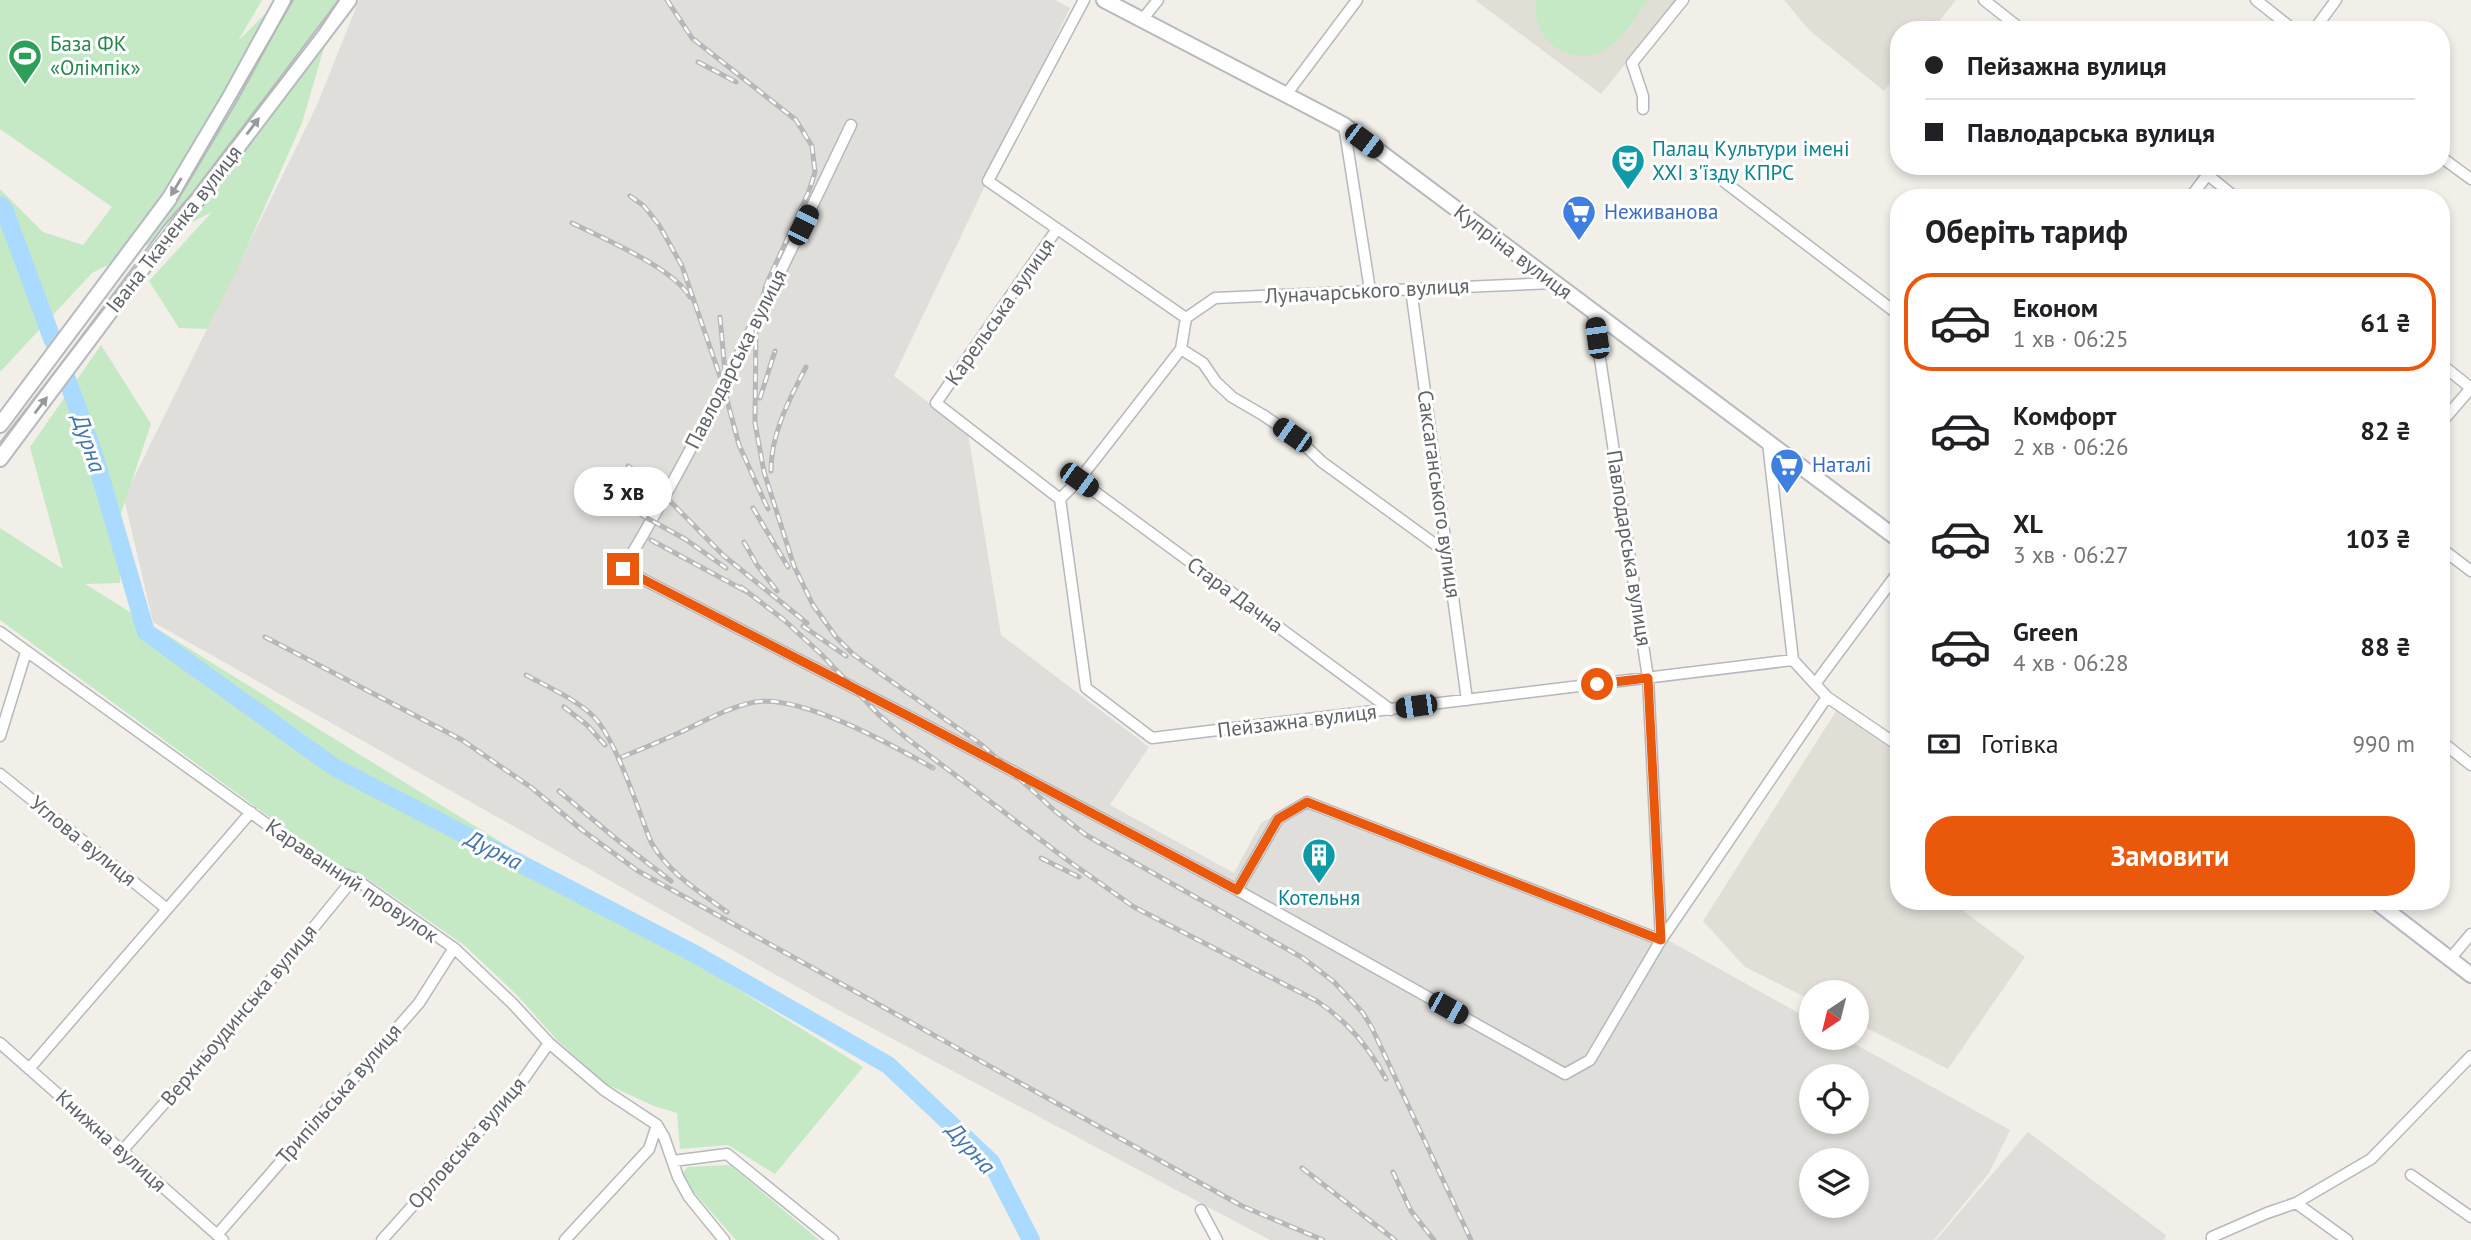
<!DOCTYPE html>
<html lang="uk">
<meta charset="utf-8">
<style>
body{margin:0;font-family:"PT Sans",sans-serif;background:#f6f6f6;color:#202124;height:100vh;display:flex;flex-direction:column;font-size:26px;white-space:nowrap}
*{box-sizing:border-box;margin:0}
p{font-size:23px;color:#757577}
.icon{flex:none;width:38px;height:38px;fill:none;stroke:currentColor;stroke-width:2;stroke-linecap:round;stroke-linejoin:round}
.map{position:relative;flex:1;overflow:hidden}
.sheet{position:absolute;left:1890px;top:189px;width:560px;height:721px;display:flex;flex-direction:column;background:#fff;border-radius:28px;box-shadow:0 4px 10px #0003}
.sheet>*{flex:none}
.guide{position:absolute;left:1890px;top:21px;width:560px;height:154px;border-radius:28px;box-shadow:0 4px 10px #0003;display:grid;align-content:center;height:154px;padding:0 35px;background:#fff}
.needle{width:46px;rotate:215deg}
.tools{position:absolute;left:1799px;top:980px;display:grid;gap:14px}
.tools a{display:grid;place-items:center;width:70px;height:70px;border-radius:50%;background:#fff;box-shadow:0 4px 10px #0003;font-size:35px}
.end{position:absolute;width:32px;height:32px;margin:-16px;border:9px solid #ea580c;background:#fff;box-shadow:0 0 0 4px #fff}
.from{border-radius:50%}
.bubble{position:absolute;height:49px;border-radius:24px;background:#fff;box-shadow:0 4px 10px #0003;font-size:23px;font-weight:800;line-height:49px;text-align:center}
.car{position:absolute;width:21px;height:42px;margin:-21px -10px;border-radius:9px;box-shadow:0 0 5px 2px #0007;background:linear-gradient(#222 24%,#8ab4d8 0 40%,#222 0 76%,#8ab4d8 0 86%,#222 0)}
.guide b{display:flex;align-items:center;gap:24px;height:66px;font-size:26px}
.guide b+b{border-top:2px solid #e0e0e0}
.guide i{width:18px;height:18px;background:#202124}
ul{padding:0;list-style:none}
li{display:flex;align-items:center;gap:21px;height:98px;margin:0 14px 10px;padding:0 21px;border:4px solid transparent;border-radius:28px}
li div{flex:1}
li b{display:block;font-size:26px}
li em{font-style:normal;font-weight:800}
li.on{border-color:#ea580c}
li>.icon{width:63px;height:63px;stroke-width:1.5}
h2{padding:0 35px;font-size:32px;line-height:84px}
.pay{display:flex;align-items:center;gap:18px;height:77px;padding:0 35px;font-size:26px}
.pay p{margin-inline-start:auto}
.primary-button{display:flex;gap:14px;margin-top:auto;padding:14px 35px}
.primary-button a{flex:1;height:80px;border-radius:28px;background:#ea580c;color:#fff;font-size:28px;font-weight:800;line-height:80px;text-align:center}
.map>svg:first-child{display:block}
.industrial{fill:#e0deda;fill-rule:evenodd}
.education{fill:#e1ded6}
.green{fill:#c5e8c5}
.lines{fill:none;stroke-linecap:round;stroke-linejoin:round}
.river{stroke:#aadaff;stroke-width:18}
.street-casing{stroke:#b5b8bc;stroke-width:13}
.secondary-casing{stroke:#b6babf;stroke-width:18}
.street{stroke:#fff;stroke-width:10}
.secondary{stroke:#fff;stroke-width:14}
.tram{stroke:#b6b7b8;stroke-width:2}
.rail-casing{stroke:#b6b7b8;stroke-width:5}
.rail{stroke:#fff;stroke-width:2.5;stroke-dasharray:8;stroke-linecap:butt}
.oneway{fill:#979a9d}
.route{stroke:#ea580c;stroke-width:9}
.labels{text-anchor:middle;stroke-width:6;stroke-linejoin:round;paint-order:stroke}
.leisure-label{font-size:21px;fill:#27864d;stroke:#fff;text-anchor:start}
.culture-label{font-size:21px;fill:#0d838f;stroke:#fff;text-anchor:start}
.shop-label{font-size:21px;fill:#366cbe;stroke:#fff;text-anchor:start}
.street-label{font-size:21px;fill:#5f6368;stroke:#fff}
.water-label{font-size:23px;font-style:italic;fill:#4174aa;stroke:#fff}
</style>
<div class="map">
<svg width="2471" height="1240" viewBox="0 0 2471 1240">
<rect width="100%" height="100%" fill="#f1efe8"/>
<path class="industrial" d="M 359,0 L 1055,0 L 1070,8 L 894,376 L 968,433 L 1001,635 L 1149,747 L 1110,805 L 1234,873 L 1261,823 L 1305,799 L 1657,934 L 1811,1020 L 1811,1038 L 1844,1038 L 2010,1130 L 1989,1173 L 1934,1240 L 1270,1240 L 831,1006 L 153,622 L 124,498 L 317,105 ZM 1811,1076 L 1857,1076 L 1857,1122 L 1811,1122 ZM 1811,1160 L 1857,1160 L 1857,1206 L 1811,1206 Z
M 2028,1132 L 2166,1235 L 2164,1240 L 1936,1240 Z"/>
<path class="education" d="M 1475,0 L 1677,0 L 1601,94 Z
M 1784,0 L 1956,0 L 1932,30 L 1899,30 L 1899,72 L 1884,91 L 1809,30 Z
M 1836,711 L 1899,754 L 1899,901 L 1950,901 L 2025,957 L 1948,1069 L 1857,1023 L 1857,992 L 1811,992 L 1811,1000 L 1745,967 L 1703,921 Z"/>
<path class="green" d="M 0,0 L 262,0 L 238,41 L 279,0 L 338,0 L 302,123 L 236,272 L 207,329 L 179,328 L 149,281 L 212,212 L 92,273 L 0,372 L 0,189 L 43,232 L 83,245 L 112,207 L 0,129 Z
M 1537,0 L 1648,0 C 1636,16 1624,38 1606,49 C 1579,67 1540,48 1536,16 C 1535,11 1536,5 1537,0 Z
M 101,345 L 151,424 L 120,516 L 120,583 L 85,584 L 863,1067 L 775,1174 L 728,1145 L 680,1149 L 677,1113 L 654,1106 L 606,1084 L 558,1041 L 516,994 L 464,945 L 368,879 L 331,862 L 0,620 L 0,528 L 63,569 L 30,447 Z
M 730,1165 L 819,1240 L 736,1240 L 685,1182 L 682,1173 L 688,1167 Z"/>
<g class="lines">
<path class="river" d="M 0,205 L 4,209 L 53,341
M 67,379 L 93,451 L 146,632 L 334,767 L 695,954 L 888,1065 L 991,1162 L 1031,1240"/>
<g class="street-casing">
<path id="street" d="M 1084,0 L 988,181 L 1186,318
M 1984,0 L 2022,30
M 2256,0 L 2294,30
M 1142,20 L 1158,0
M 2314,30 L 2336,0
M 1285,96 L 1357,0
M 1643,109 L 1643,96 L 1632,63 L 1683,0
M 851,125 C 779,275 708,427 623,569 L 918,721 L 1237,890 L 1565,1074 L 1590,1060 L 1661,940 L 1648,678 L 1593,312
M 1344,125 L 1370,290
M 2441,157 L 2471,179
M 2197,166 L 2236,198
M 1722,180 L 1899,315
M 2190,198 L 2214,166
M 1057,229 L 936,403 L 1060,499
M 1411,289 L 1467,700
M 1186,318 L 1215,298 L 1554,283
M 1181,349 L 1203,363 L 1216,382 L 1232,397 L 1263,415 L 1297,438 L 1322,462 L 1447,553
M 2441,364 L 2471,388
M 2441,423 L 2471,388
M 1768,443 L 1793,660
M 1079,480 L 1391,710
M 1060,499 L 1086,688 L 1152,738 L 1793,660 L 1827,697 L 1899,746
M 1060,499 L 1079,480 L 1181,349 L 1186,318
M 2441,548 L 2471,571
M 0,632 L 329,869 L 354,878 L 454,948 L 512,1003 L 549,1043 L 604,1090 L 657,1125 L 664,1137 L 678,1177 L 689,1197 L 724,1240
M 1815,684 L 1899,571
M 0,736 L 26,652
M 2441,741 L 2471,765
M 0,774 L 167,909
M 1237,890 L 1278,819 L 1307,802 L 1661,940 L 1827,697
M 2450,959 L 2471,934
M 0,1043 L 223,1240
M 29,1069 L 251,812
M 122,1151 L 238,1020 L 354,878
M 673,1161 L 727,1154 L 833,1240
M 2411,1175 L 2471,1217
M 2296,1203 L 2347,1240
M 1201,1210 L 1217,1240
M 217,1235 L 419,1003 L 454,948
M 382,1240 L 516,1090 L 549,1043
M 565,1240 L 649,1149 L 657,1125
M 2212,1240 L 2212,1237 L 2267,1213 L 2296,1203 L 2371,1159 L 2471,1056"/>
</g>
<g class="secondary-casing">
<path id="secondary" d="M 1104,0 L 1344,125 L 1899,540
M 0,425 L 169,199 L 230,97 L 283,0
M 0,459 L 171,230 L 199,198 L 349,0
M 2375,901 L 2471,975"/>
</g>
<use href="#street" class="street"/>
<use href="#secondary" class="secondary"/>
<path class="tram" d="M 177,200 L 293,0
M 0,443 L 319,30 L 339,0"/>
<g class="rail-casing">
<path id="rail" d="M 667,0 L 692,38 L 796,120 L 812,146 L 815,172 L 809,191 L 766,285 L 760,306 L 756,324 L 755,423 L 764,472 L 794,566 L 813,605 L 836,637 L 854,655 L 982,745 L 1055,811 L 1086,835 L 1303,958 L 1334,982 L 1363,1013 L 1372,1028 L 1471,1240
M 698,62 L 736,82
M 630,196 L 644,206 L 659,225 L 682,266 L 723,385 L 739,445 L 768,509
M 572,223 C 604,239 672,267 690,297
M 720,317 L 725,372
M 760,398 L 775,351
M 628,466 L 665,496 L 724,556 L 807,623
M 771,471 C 771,433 789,400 806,367
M 611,498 L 685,539 L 726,568
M 753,508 L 788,567
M 651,540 L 749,593
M 744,542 L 757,565 L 777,591
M 741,587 L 784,620 L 821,654 L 879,715 L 909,740 L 1070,862 L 1134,907 L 1317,1001 C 1348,1022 1368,1046 1386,1079
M 803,626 L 846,656
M 265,637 L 462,740 L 532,788 L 582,830 L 638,871 L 1242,1206 L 1323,1240
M 526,675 C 548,687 573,698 591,714 C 615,735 638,810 651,842 C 669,874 699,891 727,912
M 564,707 L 587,725 L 605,745
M 622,757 C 642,749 661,741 681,732 C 704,721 729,707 755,702 C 801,694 892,745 933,768
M 559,791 L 615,838 L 671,881
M 1041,858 L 1079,877
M 1302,1168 L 1395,1240
M 1393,1172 L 1411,1211 L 1434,1240"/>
</g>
<use href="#rail" class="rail"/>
</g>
<defs><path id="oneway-solid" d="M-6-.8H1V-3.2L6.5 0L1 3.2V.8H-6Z" transform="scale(1.75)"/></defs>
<g class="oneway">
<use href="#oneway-solid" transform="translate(253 126) rotate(-53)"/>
<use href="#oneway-solid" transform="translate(176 187) rotate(121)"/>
<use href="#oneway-solid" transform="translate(41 405) rotate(-53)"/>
</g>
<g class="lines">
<path class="route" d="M 623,569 L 918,721 L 1237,890 L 1278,819 L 1307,802 L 1661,940 L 1648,678 L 1597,684"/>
</g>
<defs>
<g id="stadium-pin" transform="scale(1.75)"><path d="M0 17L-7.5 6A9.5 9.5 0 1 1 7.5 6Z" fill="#2e9e5b" stroke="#fff"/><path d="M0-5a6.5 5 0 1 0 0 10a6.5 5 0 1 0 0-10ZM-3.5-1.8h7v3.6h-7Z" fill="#fff"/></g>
<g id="theatre-pin" transform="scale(1.75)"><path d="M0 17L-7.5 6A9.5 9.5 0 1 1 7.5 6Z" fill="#0f9aa8" stroke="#fff"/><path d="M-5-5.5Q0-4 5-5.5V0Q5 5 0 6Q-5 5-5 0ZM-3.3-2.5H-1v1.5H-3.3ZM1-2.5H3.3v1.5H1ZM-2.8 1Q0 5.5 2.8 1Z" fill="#fff"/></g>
<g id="supermarket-pin" transform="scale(1.75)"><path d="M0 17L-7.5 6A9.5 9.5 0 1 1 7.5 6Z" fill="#3f7fe0" stroke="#fff"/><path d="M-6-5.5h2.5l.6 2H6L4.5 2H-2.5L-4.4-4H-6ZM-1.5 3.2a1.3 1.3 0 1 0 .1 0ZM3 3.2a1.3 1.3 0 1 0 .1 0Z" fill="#fff"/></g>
<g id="building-pin" transform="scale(1.75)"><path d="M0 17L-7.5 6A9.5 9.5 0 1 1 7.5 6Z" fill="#0f9aa8" stroke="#fff"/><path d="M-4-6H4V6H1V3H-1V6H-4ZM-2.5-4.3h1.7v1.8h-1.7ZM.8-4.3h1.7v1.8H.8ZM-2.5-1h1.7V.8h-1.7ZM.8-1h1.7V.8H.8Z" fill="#fff"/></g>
</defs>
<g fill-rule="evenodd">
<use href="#stadium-pin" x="25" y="56"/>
<use href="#theatre-pin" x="1628" y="161"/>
<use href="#supermarket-pin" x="1579" y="212"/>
<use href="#supermarket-pin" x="1787" y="465"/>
<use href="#building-pin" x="1319" y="855"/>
</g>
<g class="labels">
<g class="leisure-label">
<text x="50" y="51">База ФК<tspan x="50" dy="24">«Олімпік»</tspan></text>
</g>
<g class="culture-label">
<text x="1652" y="156">Палац Культури імені<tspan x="1652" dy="24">XXI з'їзду КПРС</tspan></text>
<text x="1319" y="905" text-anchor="middle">Котельня</text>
</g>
<g class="shop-label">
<text x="1604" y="219">Неживанова</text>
<text x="1812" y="472">Наталі</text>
</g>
<g class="street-label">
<text transform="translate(174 229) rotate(-52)" y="7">Івана Ткаченка вулиця</text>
<text transform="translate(1513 252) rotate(37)" y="7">Купріна вулиця</text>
<text transform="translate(1367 291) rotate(-3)" y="7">Луначарського вулиця</text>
<text transform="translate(1000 312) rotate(-55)" y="7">Карельська вулиця</text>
<text transform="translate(736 359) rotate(-63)" y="7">Павлодарська вулиця</text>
<text transform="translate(1439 494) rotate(82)" y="7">Саксаганського вулиця</text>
<text transform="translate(1629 548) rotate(81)" y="7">Павлодарська вулиця</text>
<text transform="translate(1235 595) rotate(36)" y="7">Стара Дачна</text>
<text transform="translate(1297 721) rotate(-7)" y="7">Пейзажна вулиця</text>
<text transform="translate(83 841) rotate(39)" y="7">Углова вулиця</text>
<text transform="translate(352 881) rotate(34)" y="7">Караванний провулок</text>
<text transform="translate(239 1015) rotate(-50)" y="7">Верхньоудинська вулиця</text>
<text transform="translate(339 1094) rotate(-49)" y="7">Трипільська вулиця</text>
<text transform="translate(111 1141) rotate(42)" y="7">Книжна вулиця</text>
<text transform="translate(467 1143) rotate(-49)" y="7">Орловська вулиця</text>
</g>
<g class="water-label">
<text transform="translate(89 443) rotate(71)" y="8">Дурна</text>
<text transform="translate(494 850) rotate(27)" y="8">Дурна</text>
<text transform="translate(971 1148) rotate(48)" y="8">Дурна</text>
</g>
</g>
</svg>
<div class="tools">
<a><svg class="needle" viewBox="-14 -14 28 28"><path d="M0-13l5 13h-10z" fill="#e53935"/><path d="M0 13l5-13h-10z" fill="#757577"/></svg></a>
<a><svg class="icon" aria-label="locate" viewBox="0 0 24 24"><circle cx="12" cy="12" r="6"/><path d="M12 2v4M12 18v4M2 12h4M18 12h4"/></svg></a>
<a><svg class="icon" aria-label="layers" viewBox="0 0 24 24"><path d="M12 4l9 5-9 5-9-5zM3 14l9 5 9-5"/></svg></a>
</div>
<i class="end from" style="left:1597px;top:684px"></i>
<i class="end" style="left:623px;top:569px"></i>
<div class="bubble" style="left:574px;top:467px;width:98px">3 хв</div>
<i class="car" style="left:1364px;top:141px;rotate:127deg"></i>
<i class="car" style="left:803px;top:225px;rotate:26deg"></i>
<i class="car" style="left:1597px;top:338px;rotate:352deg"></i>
<i class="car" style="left:1292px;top:435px;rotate:305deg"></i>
<i class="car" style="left:1079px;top:480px;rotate:126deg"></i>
<i class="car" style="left:1416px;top:706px;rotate:262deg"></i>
<i class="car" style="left:1448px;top:1008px;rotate:119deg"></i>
<div class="guide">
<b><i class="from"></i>Пейзажна вулиця</b>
<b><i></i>Павлодарська вулиця</b>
</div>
<section class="sheet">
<h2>Оберіть тариф</h2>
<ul>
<li class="on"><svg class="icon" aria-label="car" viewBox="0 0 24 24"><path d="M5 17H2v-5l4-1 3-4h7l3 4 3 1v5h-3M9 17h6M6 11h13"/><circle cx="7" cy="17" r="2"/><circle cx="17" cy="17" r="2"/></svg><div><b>Економ</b><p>1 хв · 06:25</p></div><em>61 ₴</em></li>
<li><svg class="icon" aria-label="car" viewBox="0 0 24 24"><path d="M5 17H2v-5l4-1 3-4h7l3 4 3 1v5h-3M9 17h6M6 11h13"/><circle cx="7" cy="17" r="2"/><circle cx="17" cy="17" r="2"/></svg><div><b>Комфорт</b><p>2 хв · 06:26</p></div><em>82 ₴</em></li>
<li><svg class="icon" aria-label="car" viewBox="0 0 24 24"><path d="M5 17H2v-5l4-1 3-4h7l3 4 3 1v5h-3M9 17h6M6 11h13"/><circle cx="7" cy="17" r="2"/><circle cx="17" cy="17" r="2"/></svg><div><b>XL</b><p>3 хв · 06:27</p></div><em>103 ₴</em></li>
<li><svg class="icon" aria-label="car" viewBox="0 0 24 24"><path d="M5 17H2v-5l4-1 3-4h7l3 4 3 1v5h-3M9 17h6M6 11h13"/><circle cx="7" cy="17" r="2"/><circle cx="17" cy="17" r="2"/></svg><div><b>Green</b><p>4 хв · 06:28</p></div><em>88 ₴</em></li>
</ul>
<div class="pay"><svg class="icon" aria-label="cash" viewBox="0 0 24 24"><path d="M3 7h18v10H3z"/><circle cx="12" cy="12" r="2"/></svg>Готівка<p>990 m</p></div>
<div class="primary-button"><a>Замовити</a></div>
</section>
</div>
